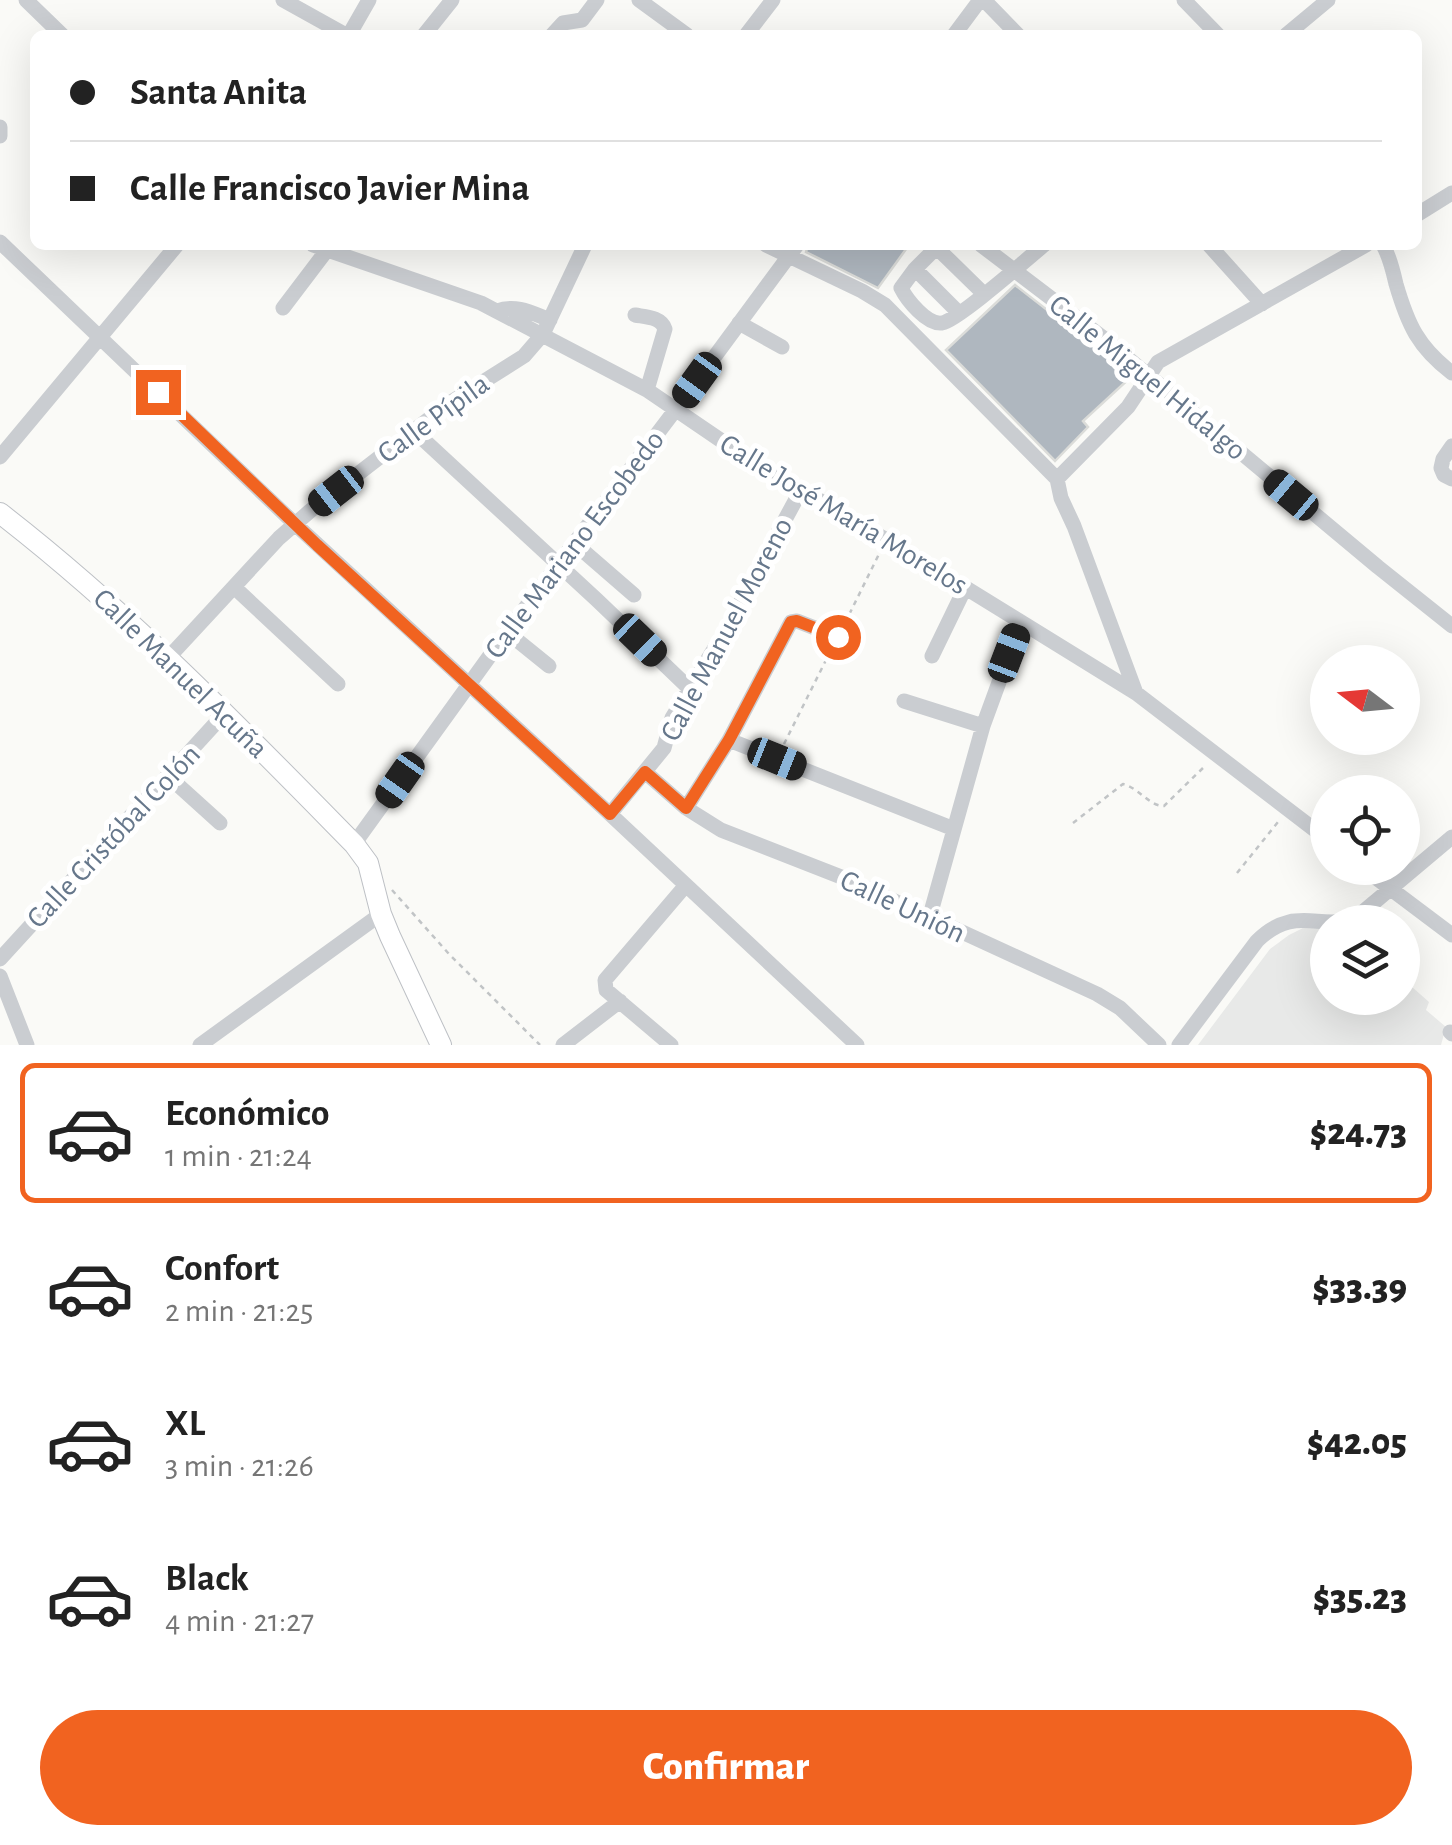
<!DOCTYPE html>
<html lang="es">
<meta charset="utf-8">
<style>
body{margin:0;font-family:"Alegreya Sans",sans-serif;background:#f6f6f6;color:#222;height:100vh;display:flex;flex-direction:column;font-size:38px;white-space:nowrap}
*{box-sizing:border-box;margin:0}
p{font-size:32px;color:#767676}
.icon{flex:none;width:55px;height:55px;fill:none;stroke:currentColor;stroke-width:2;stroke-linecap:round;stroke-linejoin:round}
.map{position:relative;height:1045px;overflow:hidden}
.drawer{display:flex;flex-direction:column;background:#fff;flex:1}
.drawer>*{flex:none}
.hud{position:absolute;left:30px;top:30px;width:1392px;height:220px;border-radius:15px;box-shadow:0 10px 40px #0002;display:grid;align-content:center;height:220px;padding:0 40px;background:#fff}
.needle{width:65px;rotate:286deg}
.fabs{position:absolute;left:1310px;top:645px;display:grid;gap:20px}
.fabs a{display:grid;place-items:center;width:110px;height:110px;border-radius:50%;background:#fff;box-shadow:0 10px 40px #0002;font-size:50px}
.end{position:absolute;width:45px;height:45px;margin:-22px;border:12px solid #f16320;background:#fff;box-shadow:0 0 0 5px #fff}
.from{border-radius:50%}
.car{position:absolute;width:30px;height:60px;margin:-30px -15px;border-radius:12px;box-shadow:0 0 8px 2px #0007;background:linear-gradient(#222 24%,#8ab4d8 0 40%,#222 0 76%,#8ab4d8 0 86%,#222 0)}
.hud b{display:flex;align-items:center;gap:35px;height:95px;font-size:38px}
.hud b+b{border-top:2px solid #e0e0e0}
.hud i{width:25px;height:25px;background:#222}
ul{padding:18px 0 0;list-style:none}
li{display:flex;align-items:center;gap:30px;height:140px;margin:0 20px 15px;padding:0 20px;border:5px solid transparent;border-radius:15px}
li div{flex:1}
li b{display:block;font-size:38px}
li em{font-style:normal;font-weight:800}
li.active{border-color:#f16320}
li>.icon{width:90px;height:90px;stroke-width:1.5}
.primary-button{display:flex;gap:20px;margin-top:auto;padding:20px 40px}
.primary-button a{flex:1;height:115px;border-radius:60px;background:#f16320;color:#fff;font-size:40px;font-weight:800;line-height:115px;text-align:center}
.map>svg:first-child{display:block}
.built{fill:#e8e9e8}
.building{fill:#afb7bf;stroke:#dbdcd9;stroke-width:2.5}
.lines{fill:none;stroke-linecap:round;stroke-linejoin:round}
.major-casing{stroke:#bdc0c5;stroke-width:22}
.path{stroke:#c1c4c6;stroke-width:2.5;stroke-dasharray:5 5;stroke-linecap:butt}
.minor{stroke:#cacdd1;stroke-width:15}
.major{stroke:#fff;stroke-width:20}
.route{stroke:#f16320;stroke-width:12}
.labels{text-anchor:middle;stroke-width:10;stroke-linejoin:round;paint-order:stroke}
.street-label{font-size:30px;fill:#66778b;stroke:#fff}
</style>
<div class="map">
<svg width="1452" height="1045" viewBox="0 0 1452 1045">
<rect width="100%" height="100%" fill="#fafaf7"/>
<path class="built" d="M 1307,926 L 1327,928 L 1328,998 L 1402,998 L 1403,979 L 1429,1002 L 1426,1010 L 1446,1027 L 1441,1045 L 1198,1045 L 1270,949 L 1289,935 Z"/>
<path class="building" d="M 808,245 L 909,245 L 878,288 L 806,252 Z
M 1015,285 L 1132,376 L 1083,421 L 1088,427 L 1055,461 L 946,350 Z"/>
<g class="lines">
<g class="major-casing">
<path id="major" d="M 0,513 C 128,612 240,728 354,844 L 368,863 L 381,914 L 390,936 L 441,1045"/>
</g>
<path class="path" d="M 845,623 L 879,554
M 722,635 L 732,616
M 784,744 L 832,648
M 1073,823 L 1123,784 C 1139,788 1149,806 1164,806 L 1205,766
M 1237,873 L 1278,822
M 392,890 L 449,954 L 540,1045"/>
<path class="minor" d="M 26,0 L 62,35
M 283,0 L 346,35
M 639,0 L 687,35
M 984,0 L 1018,35
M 1184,0 L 1218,35
M 349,35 L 369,0
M 424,35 L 452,0
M 552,35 L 563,23 L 582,20 L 597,0
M 746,35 L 773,0
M 954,35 L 980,0
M 1286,35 L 1328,0
M 0,127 L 0,136
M 1418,214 L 1452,193
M 0,242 L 295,524 L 610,814 L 857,1045
M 313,245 L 481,303 L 647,390 L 738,452 L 927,564 L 1136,693 L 1328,840
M 766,245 L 862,291 L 885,305 L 1057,479 L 1061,498 L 1074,526 L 1136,693
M 981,245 L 1106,340 L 1378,567 L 1452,626
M 1209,245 L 1262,304
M 1383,245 C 1390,257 1393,271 1396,284 C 1408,325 1418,347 1452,373
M 915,269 L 959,313
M 984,294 L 940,251 L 935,249 L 915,269 L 901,288 C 907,300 927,325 942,323 C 958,320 1027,259 1044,245
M 283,308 L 327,250
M 497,311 C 516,304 532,313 550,320
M 635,315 C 646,317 661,317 665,329 L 647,390
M 739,323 L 782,347
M 413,430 L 597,600 L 691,690
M 1452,446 L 1443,459 L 1441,468 L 1444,475 L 1452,479
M 0,457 L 177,245
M 1057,479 L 1128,407 L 1158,362 L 1366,245
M 574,543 L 634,595
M 234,587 L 338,684
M 740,603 L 801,490
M 507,632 L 549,666
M 932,656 L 965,588
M 169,657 L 279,538 L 310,511 L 451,402 L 524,356 L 543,334 L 585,245
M 904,701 L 983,726
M 729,740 L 954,829
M 645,772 L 686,808 L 721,830 L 849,880 L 1097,994 L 1120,1008 L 1159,1045
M 168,776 L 220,823
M 686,808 L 729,740 L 791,622 L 797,621 L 838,637
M 610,814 L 664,748 L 672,718 L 716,646
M 354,844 L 507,632 L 676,409 L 797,245
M 1363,868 L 1452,935
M 929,919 L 983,726 L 1021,622
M 0,959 L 225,713
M 0,976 L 27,1045
M 1450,1032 L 1452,1034
M 200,1045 L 381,914
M 563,1045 L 620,1001
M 671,1045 L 606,990 L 605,980 L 686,885
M 1179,1045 L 1257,941 C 1297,902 1322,934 1358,916 L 1452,837"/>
<use href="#major" class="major"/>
</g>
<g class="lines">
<path class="route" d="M 158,392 L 317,545 L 610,814 L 645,772 L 686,808 L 729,740 L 791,622 L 797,621 L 838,637"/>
</g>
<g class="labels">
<g class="street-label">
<text transform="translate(1148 377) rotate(39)" y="10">Calle Miguel Hidalgo</text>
<text transform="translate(433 418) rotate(-36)" y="10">Calle Pípila</text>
<text transform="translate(844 514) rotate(31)" y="10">Calle José María Morelos</text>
<text transform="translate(574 544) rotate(-53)" y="10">Calle Mariano Escobedo</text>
<text transform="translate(726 629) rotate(-62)" y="10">Calle Manuel Moreno</text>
<text transform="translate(181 673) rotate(44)" y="10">Calle Manuel Acuña</text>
<text transform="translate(113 836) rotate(-47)" y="10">Calle Cristóbal Colón</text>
<text transform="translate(903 906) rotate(25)" y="10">Calle Unión</text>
</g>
</g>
</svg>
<div class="fabs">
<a><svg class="needle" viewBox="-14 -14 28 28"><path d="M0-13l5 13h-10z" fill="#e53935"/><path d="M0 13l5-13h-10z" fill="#767676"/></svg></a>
<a><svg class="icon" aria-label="locate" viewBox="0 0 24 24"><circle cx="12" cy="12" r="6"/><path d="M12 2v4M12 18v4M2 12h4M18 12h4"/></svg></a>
<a><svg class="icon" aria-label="layers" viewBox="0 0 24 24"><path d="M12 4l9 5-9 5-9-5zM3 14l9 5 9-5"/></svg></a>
</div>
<i class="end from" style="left:838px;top:637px"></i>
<i class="end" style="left:158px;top:392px"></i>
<i class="car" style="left:697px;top:380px;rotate:216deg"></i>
<i class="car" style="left:336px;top:491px;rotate:232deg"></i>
<i class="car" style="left:1291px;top:495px;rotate:310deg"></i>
<i class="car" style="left:640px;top:640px;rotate:134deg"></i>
<i class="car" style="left:1009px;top:653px;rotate:21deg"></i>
<i class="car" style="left:777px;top:759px;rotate:112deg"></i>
<i class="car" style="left:400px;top:780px;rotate:215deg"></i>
<div class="hud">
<b><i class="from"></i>Santa Anita</b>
<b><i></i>Calle Francisco Javier Mina</b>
</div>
</div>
<section class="drawer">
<ul>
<li class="active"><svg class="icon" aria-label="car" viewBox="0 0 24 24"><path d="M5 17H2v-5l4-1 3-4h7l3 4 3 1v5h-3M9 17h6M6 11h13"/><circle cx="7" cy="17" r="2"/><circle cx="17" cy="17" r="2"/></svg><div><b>Económico</b><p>1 min · 21:24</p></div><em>$24.73</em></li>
<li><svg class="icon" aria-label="car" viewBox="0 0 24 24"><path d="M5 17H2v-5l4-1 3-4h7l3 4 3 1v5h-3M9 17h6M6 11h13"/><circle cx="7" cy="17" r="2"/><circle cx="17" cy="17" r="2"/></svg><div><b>Confort</b><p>2 min · 21:25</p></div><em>$33.39</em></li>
<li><svg class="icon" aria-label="car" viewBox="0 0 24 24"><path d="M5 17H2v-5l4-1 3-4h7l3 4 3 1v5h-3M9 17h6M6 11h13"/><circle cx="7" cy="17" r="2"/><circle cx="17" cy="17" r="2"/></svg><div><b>XL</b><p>3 min · 21:26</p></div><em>$42.05</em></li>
<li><svg class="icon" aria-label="car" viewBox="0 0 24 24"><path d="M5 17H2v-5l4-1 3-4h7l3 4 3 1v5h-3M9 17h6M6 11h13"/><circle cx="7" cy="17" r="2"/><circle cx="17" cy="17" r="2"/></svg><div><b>Black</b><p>4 min · 21:27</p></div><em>$35.23</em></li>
</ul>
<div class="primary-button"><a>Confirmar</a></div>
</section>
